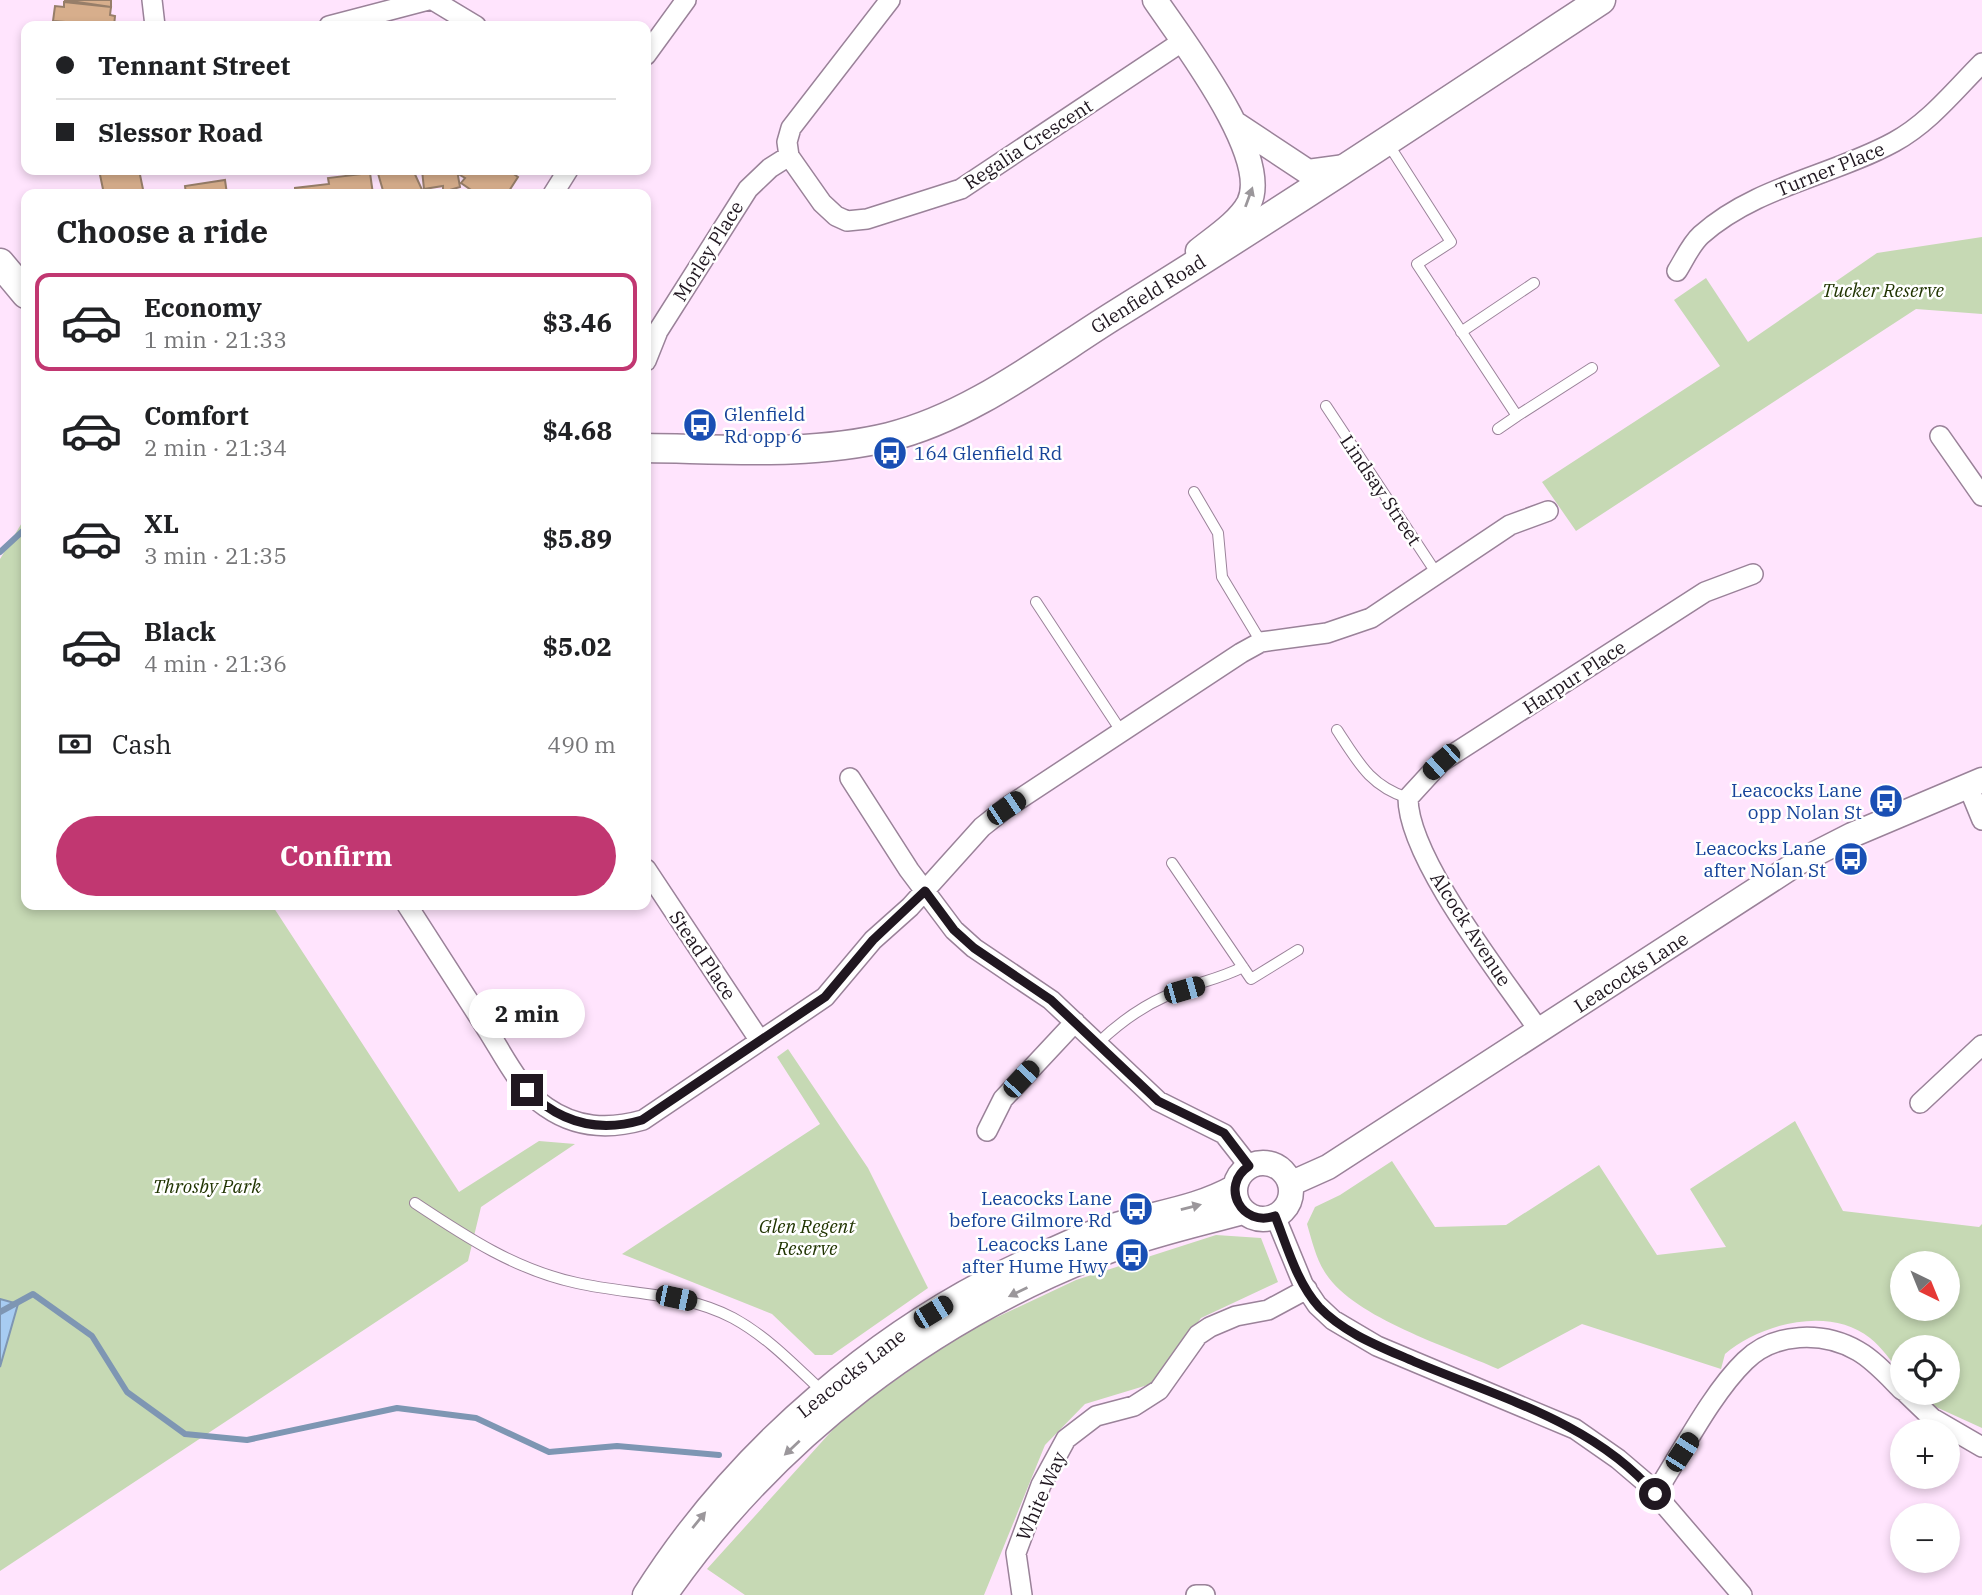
<!DOCTYPE html>
<meta charset="utf-8">
<style>
body{margin:0;font-family:"IBM Plex Serif",serif;background:#f2f2f2;color:#202124;height:100vh;display:flex;flex-direction:column;font-size:26px;white-space:nowrap}
*{box-sizing:border-box;margin:0}
p{font-size:23px;color:#757577}
.icon{flex:none;width:38px;height:38px;fill:none;stroke:currentColor;stroke-width:2;stroke-linecap:round;stroke-linejoin:round}
.map{position:relative;flex:1;overflow:hidden}
.drawer{position:absolute;left:21px;top:189px;width:630px;height:721px;display:flex;flex-direction:column;background:#fff;border-radius:14px;box-shadow:0 4px 10px #0003}
.drawer>*{flex:none}
.top-card{position:absolute;left:21px;top:21px;width:630px;height:154px;border-radius:14px;box-shadow:0 4px 10px #0003;display:grid;align-content:center;height:154px;padding:0 35px;background:#fff}
.needle{width:46px;rotate:137deg}
.fabs{position:absolute;left:1890px;top:1251px;display:grid;gap:14px}
.fabs a{display:grid;place-items:center;width:70px;height:70px;border-radius:50%;background:#fff;box-shadow:0 4px 10px #0003;font-size:35px}
.end{position:absolute;width:32px;height:32px;margin:-16px;border:9px solid #201720;background:#fff;box-shadow:0 0 0 4px #fff}
.from{border-radius:50%}
.bubble{position:absolute;height:49px;border-radius:24px;background:#fff;box-shadow:0 4px 10px #0003;font-size:23px;font-weight:700;line-height:49px;text-align:center}
.car{position:absolute;width:21px;height:42px;margin:-21px -10px;border-radius:9px;box-shadow:0 0 5px 2px #0007;background:linear-gradient(#222 24%,#8ab4d8 0 40%,#222 0 76%,#8ab4d8 0 86%,#222 0)}
.top-card b{display:flex;align-items:center;gap:24px;height:66px;font-size:26px}
.top-card b+b{border-top:2px solid #e0e0e0}
.top-card i{width:18px;height:18px;background:#202124}
ul{padding:0;list-style:none}
li{display:flex;align-items:center;gap:21px;height:98px;margin:0 14px 10px;padding:0 21px;border:4px solid transparent;border-radius:14px}
li div{flex:1}
li b{display:block;font-size:26px}
li em{font-style:normal;font-weight:700}
li.current{border-color:#c13771}
li>.icon{width:63px;height:63px;stroke-width:1.5}
h2{padding:0 35px;font-size:32px;line-height:84px}
.pay{display:flex;align-items:center;gap:18px;height:77px;padding:0 35px;font-size:26px}
.pay p{margin-inline-start:auto}
.action{display:flex;gap:14px;margin-top:auto;padding:14px 35px}
.action a{flex:1;height:80px;border-radius:42px;background:#c13771;color:#fff;font-size:28px;font-weight:700;line-height:80px;text-align:center}
.map>svg:first-child{display:block}
.green{fill:#c6d9b4;fill-rule:evenodd}
.water{fill:#a7ccf2;stroke:#7e96b3;stroke-width:2}
.lines{fill:none;stroke-linecap:round;stroke-linejoin:round}
.stream{stroke:#7e96b3;stroke-width:6}
.building{fill:#d7ae8c;stroke:#977e69;stroke-width:2}
.service-casing{stroke:#9a8299;stroke-width:12}
.minor-casing{stroke:#9a8299;stroke-width:22}
.tertiary-casing{stroke:#9a8299;stroke-width:27}
.secondary-casing{stroke:#9a8299;stroke-width:31}
.service{stroke:#fff;stroke-width:10}
.minor{stroke:#fff;stroke-width:19}
.tertiary{stroke:#fff;stroke-width:24}
.secondary{stroke:#fff;stroke-width:28}
.oneway{fill:#9b979b}
.route{stroke:#201720;stroke-width:9}
.labels{text-anchor:middle;stroke-width:5;stroke-linejoin:round;paint-order:stroke}
.street-label{font-size:19px;fill:#201720;stroke:#fff}
.park-label{font-size:19px;font-style:italic;fill:#213502;stroke:#fff}
.transit-label{font-size:19px;fill:#164399;stroke:#fff;text-anchor:end}
</style>
<div class="map">
<svg width="1982" height="1595" viewBox="0 0 1982 1595">
<rect width="100%" height="100%" fill="#ffe4fd"/>
<path class="green" d="M 1982,237 L 1982,314 L 1916,309 L 1576,531 L 1542,482 L 1720,366 L 1674,300 L 1706,278 L 1748,342 L 1877,253 Z
M 26,516 L 26,905 L 272,905 L 459,1192 L 539,1141 L 575,1144 L 481,1207 L 468,1261 L 0,1571 L 0,559 Z
M 788,1049 L 868,1168 L 928,1288 L 832,1355 L 815,1355 L 772,1314 L 622,1254 L 820,1124 L 777,1057 Z
M 1795,1121 L 1843,1211 L 1979,1227 L 1982,1224 L 1982,1428 L 1936,1407 L 1918,1393 L 1948,1393 L 1948,1348 L 1902,1348 L 1902,1374 C 1892,1363 1882,1347 1870,1338 C 1829,1305 1760,1324 1725,1354 L 1721,1369 L 1582,1324 L 1498,1369 C 1449,1347 1355,1318 1326,1274 C 1316,1259 1312,1241 1307,1224 L 1315,1207 L 1340,1195 L 1392,1161 L 1435,1227 L 1506,1225 L 1599,1165 L 1657,1255 L 1726,1247 L 1690,1189 ZM 1902,1264 L 1948,1264 L 1948,1309 L 1902,1309 Z
M 1216,1235 L 1261,1238 L 1278,1282 L 1201,1318 L 1151,1384 L 1085,1404 L 1045,1445 L 984,1595 L 745,1595 L 707,1569 L 847,1414 L 963,1333 L 1076,1280 Z"/>
<path class="water" d="M 0,1299 L 18,1304 L 0,1367 Z"/>
<g class="lines">
<path class="stream" d="M 0,552 L 26,528
M 0,1312 L 33,1294 L 92,1336 L 127,1392 L 185,1434 L 247,1440 L 397,1408 L 476,1418 L 549,1452 L 617,1446 L 719,1455"/>
</g>
<path class="building" d="M 64,0 L 111,0 L 111,7 Z
M 64,2 L 111,7 L 110,15 L 115,16 L 114,26 L 53,21 L 55,6 L 64,7 Z
M 99,170 L 139,170 L 144,194 L 104,194 Z
M 377,170 L 413,170 L 424,194 L 384,194 Z
M 422,170 L 457,170 L 460,187 L 443,192 L 443,186 L 424,189 Z
M 464,170 L 508,170 L 518,177 L 509,191 L 513,194 L 477,194 L 461,183 L 465,178 L 460,175 Z
M 370,173 L 373,194 L 295,194 L 295,188 L 329,184 L 328,178 Z
M 225,180 L 227,194 L 186,194 L 185,186 Z"/>
<g class="lines">
<g class="service-casing">
<path id="service" d="M 1387,142 L 1451,242 L 1417,264 L 1517,416 L 1498,429
M 1461,332 L 1534,283
M 1326,406 L 1437,574
M 1517,416 L 1592,368
M 1194,492 L 1218,533 L 1222,577 L 1261,642
M 1036,602 L 1121,731
M 1337,730 C 1358,762 1370,786 1408,798
M 1172,863 L 1251,979 L 1298,950
M 1098,1043 C 1118,1024 1141,1007 1166,996 C 1190,984 1218,980 1243,967
M 415,1203 C 466,1237 516,1270 577,1283 C 630,1295 684,1292 733,1318 C 768,1337 795,1366 824,1393"/>
</g>
<g class="minor-casing">
<path id="minor" d="M 152,0 L 155,26
M 433,0 L 476,26
M 890,0 L 791,128 L 787,142 L 789,156 L 822,203 L 836,216 L 847,221 L 867,219 L 961,189 L 1183,41
M 329,26 L 428,0
M 646,55 L 686,0
M 553,194 L 568,170
M 1677,271 C 1684,260 1691,244 1701,235 C 1756,186 1832,176 1894,142 C 1929,123 1954,91 1982,63
M 646,361 L 658,331 L 748,189 L 770,168 L 789,156
M 1940,436 L 1982,496
M 850,778 L 909,870 L 954,930 L 974,948 L 1051,1000 L 1158,1101 L 1224,1134 L 1249,1166
M 1968,786 L 1982,820
M 646,869 L 760,1041
M 407,905 C 434,947 461,989 488,1031 C 504,1056 520,1090 546,1107 C 576,1128 608,1130 643,1120 L 825,997 L 873,940 L 910,907 L 982,827 L 1006,808 L 1241,653 L 1261,642 L 1327,633 L 1371,618 L 1510,525 L 1548,511
M 1540,1032 C 1504,979 1408,859 1408,798 L 1441,762 L 1705,592 L 1753,574
M 1920,1103 L 1982,1045
M 987,1131 L 1003,1099 L 1075,1022
M 1275,1216 L 1303,1284 L 1317,1305 L 1333,1320 L 1377,1346 L 1575,1429 L 1618,1459 L 1645,1482 L 1742,1595
M 1906,1393 L 1932,1418 L 1982,1447
M 1655,1494 C 1681,1454 1711,1394 1745,1361 C 1774,1332 1823,1331 1858,1351 C 1874,1360 1889,1377 1902,1390
M 1022,1595 L 1016,1553 L 1041,1485 L 1066,1439 L 1096,1416 L 1134,1406 L 1159,1390 L 1198,1335 L 1210,1327 L 1236,1316 L 1268,1310 L 1307,1289
M 1196,1595 L 1205,1595"/>
</g>
<g class="tertiary-casing">
<path id="tertiary" d="M 1155,0 C 1182,40 1272,156 1249,203 C 1239,222 1214,238 1198,251
M 1237,125 L 1308,172 L 1345,167
M1235 1191a28 28 0 1 1 56 0a28 28 0 1 1-56 0Z
M 1290,1184 L 1328,1167 L 1799,862 L 1852,835 L 1982,780
M 645,1595 C 737,1449 886,1321 1046,1253 C 1065,1245 1084,1235 1104,1229 C 1149,1213 1192,1211 1235,1187
M 665,1595 C 774,1438 932,1317 1111,1250 C 1154,1234 1199,1224 1243,1212"/>
</g>
<g class="secondary-casing">
<path id="secondary" d="M 0,263 L 26,294
M 646,448 C 725,449 811,456 889,437 C 970,417 1043,360 1113,316 C 1278,214 1439,107 1601,0"/>
</g>
<use href="#service" class="service"/>
<use href="#minor" class="minor"/>
<use href="#tertiary" class="tertiary"/>
<use href="#secondary" class="secondary"/>
</g>
<defs><path id="oneway-solid" d="M-6-.8H1V-3.2L6.5 0L1 3.2V.8H-6Z" transform="scale(1.75)"/></defs>
<g class="oneway">
<use href="#oneway-solid" transform="translate(1249 197) rotate(-70)"/>
<use href="#oneway-solid" transform="translate(1191 1207) rotate(-14)"/>
<use href="#oneway-solid" transform="translate(1018 1292) rotate(154)"/>
<use href="#oneway-solid" transform="translate(792 1448) rotate(137)"/>
<use href="#oneway-solid" transform="translate(699 1520) rotate(-51)"/>
</g>
<g class="lines">
<path class="route" d="M 527,1090 C 560,1123 598,1133 642,1120 L 825,997 L 873,940 L 925,891 L 954,930 L 974,948 L 1051,1000 L 1158,1101 L 1224,1133 L 1249,1166 C 1219,1186 1242,1228 1275,1216 C 1287,1246 1297,1283 1319,1307 C 1345,1334 1381,1347 1415,1362 C 1498,1397 1595,1423 1655,1494"/>
</g>
<defs>
<g id="bus-disc" transform="scale(1.75)"><circle r="9.5" fill="#1a4fb4" stroke="#fff"/><path d="M-5-6H5V4H4V6H2V4H-2V6H-4V4H-5ZM-3.5-4V0h7V-4ZM-3.5 1.2v1.5H-2V1.2ZM2 1.2v1.5H3.5V1.2Z" fill="#fff"/></g>
</defs>
<g fill-rule="evenodd">
<use href="#bus-disc" x="700" y="425"/>
<use href="#bus-disc" x="890" y="453"/>
<use href="#bus-disc" x="1886" y="801"/>
<use href="#bus-disc" x="1851" y="859"/>
<use href="#bus-disc" x="1136" y="1209"/>
<use href="#bus-disc" x="1132" y="1255"/>
</g>
<g class="labels">
<g class="street-label">
<text transform="translate(1028 144) rotate(-33)" y="7">Regalia Crescent</text>
<text transform="translate(1830 169) rotate(-22)" y="7">Turner Place</text>
<text transform="translate(708 251) rotate(-58)" y="7">Morley Place</text>
<text transform="translate(1148 294) rotate(-32)" y="7">Glenfield Road</text>
<text transform="translate(1381 490) rotate(56)" y="7">Lindsay Street</text>
<text transform="translate(1574 677) rotate(-33)" y="7">Harpur Place</text>
<text transform="translate(1471 929) rotate(57)" y="7">Alcock Avenue</text>
<text transform="translate(703 955) rotate(56)" y="7">Stead Place</text>
<text transform="translate(1631 972) rotate(-33)" y="7">Leacocks Lane</text>
<text transform="translate(851 1373) rotate(-38)" y="7">Leacocks Lane</text>
<text transform="translate(1041 1496) rotate(-66)" y="7">White Way</text>
</g>
<g class="park-label">
<text x="1883" y="297">Tucker Reserve</text>
<text x="207" y="1193">Throsby Park</text>
<text x="807" y="1233">Glen Regent<tspan x="807" dy="22">Reserve</tspan></text>
</g>
<g class="transit-label">
<text x="724" y="421" text-anchor="start">Glenfield<tspan x="724" dy="22">Rd opp 6</tspan></text>
<text x="914" y="460" text-anchor="start">164 Glenfield Rd</text>
<text x="1862" y="797">Leacocks Lane<tspan x="1862" dy="22">opp Nolan St</tspan></text>
<text x="1826" y="855">Leacocks Lane<tspan x="1826" dy="22">after Nolan St</tspan></text>
<text x="1112" y="1205">Leacocks Lane<tspan x="1112" dy="22">before Gilmore Rd</tspan></text>
<text x="1108" y="1251">Leacocks Lane<tspan x="1108" dy="22">after Hume Hwy</tspan></text>
</g>
</g>
</svg>
<div class="fabs">
<a><svg class="needle" viewBox="-14 -14 28 28"><path d="M0-13l5 13h-10z" fill="#e53935"/><path d="M0 13l5-13h-10z" fill="#757577"/></svg></a>
<a><svg class="icon" aria-label="locate" viewBox="0 0 24 24"><circle cx="12" cy="12" r="6"/><path d="M12 2v4M12 18v4M2 12h4M18 12h4"/></svg></a>
<a>+</a>
<a>−</a>
</div>
<i class="end from" style="left:1655px;top:1494px"></i>
<i class="end" style="left:527px;top:1090px"></i>
<div class="bubble" style="left:469px;top:989px;width:116px">2 min</div>
<i class="car" style="left:1441px;top:762px;rotate:228deg"></i>
<i class="car" style="left:1006px;top:808px;rotate:56deg"></i>
<i class="car" style="left:1184px;top:990px;rotate:74deg"></i>
<i class="car" style="left:1021px;top:1079px;rotate:43deg"></i>
<i class="car" style="left:676px;top:1298px;rotate:102deg"></i>
<i class="car" style="left:933px;top:1312px;rotate:59deg"></i>
<i class="car" style="left:1682px;top:1452px;rotate:33deg"></i>
<div class="top-card">
<b><i class="from"></i>Tennant Street</b>
<b><i></i>Slessor Road</b>
</div>
<section class="drawer">
<h2>Choose a ride</h2>
<ul>
<li class="current"><svg class="icon" aria-label="car" viewBox="0 0 24 24"><path d="M5 17H2v-5l4-1 3-4h7l3 4 3 1v5h-3M9 17h6M6 11h13"/><circle cx="7" cy="17" r="2"/><circle cx="17" cy="17" r="2"/></svg><div><b>Economy</b><p>1 min · 21:33</p></div><em>$3.46</em></li>
<li><svg class="icon" aria-label="car" viewBox="0 0 24 24"><path d="M5 17H2v-5l4-1 3-4h7l3 4 3 1v5h-3M9 17h6M6 11h13"/><circle cx="7" cy="17" r="2"/><circle cx="17" cy="17" r="2"/></svg><div><b>Comfort</b><p>2 min · 21:34</p></div><em>$4.68</em></li>
<li><svg class="icon" aria-label="car" viewBox="0 0 24 24"><path d="M5 17H2v-5l4-1 3-4h7l3 4 3 1v5h-3M9 17h6M6 11h13"/><circle cx="7" cy="17" r="2"/><circle cx="17" cy="17" r="2"/></svg><div><b>XL</b><p>3 min · 21:35</p></div><em>$5.89</em></li>
<li><svg class="icon" aria-label="car" viewBox="0 0 24 24"><path d="M5 17H2v-5l4-1 3-4h7l3 4 3 1v5h-3M9 17h6M6 11h13"/><circle cx="7" cy="17" r="2"/><circle cx="17" cy="17" r="2"/></svg><div><b>Black</b><p>4 min · 21:36</p></div><em>$5.02</em></li>
</ul>
<div class="pay"><svg class="icon" aria-label="cash" viewBox="0 0 24 24"><path d="M3 7h18v10H3z"/><circle cx="12" cy="12" r="2"/></svg>Cash<p>490 m</p></div>
<div class="action"><a>Confirm</a></div>
</section>
</div>
